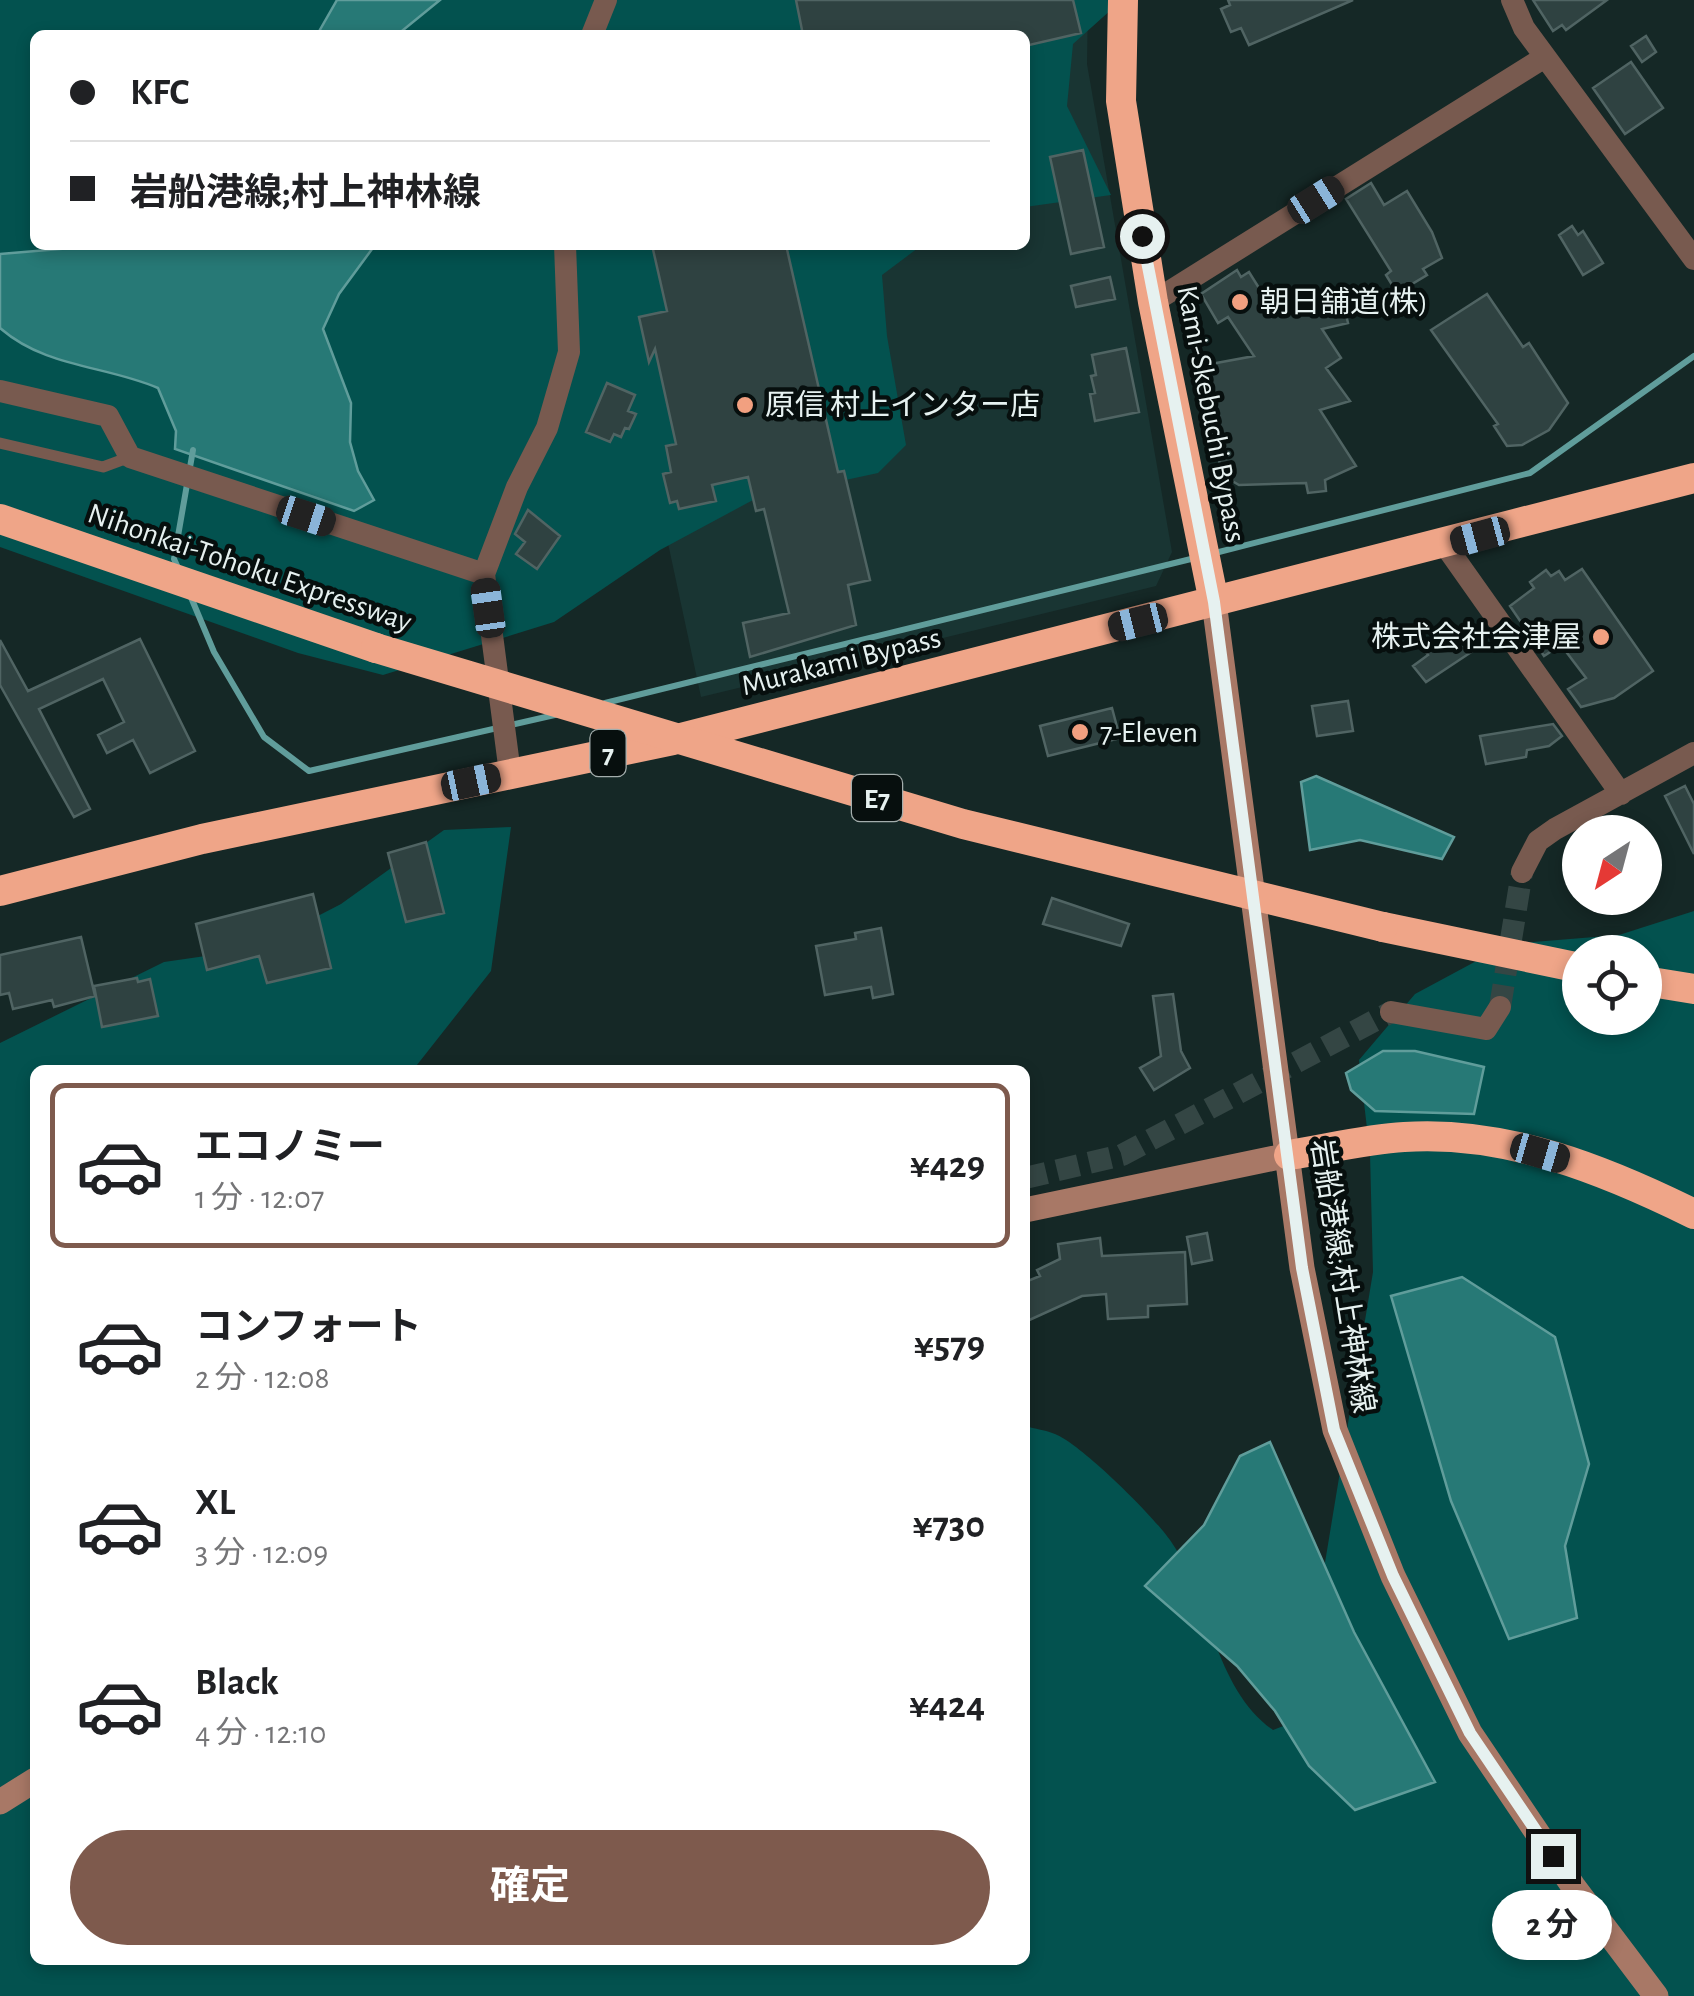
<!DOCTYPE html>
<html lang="ja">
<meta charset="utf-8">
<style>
body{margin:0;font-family:"Alegreya Sans","Noto Sans JP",sans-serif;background:#f2f2f2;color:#202124;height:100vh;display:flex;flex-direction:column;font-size:38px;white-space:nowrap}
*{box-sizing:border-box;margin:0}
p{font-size:32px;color:#757577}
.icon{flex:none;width:55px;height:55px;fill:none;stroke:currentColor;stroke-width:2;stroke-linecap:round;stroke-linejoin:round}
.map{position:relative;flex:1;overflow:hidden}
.side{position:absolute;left:30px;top:1065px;width:1000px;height:900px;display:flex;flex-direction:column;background:#fff;border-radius:15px;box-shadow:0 5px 15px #0003}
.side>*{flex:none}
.top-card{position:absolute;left:30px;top:30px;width:1000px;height:220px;border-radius:15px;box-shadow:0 5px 15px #0003;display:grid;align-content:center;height:220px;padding:0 40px;background:#fff}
.needle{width:65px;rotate:216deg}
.buttons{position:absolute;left:1562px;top:815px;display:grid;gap:20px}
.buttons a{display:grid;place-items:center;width:100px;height:100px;border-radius:50%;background:#fff;box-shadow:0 5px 15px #0003;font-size:50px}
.end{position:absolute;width:45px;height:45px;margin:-22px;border:12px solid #e6f1f0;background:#111;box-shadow:0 0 0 5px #111}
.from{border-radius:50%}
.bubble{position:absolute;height:70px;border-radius:35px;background:#fff;box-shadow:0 5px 15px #0003;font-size:32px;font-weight:700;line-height:70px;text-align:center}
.car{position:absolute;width:30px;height:60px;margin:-30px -15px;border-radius:12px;box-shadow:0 0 8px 2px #0007;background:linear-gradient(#222 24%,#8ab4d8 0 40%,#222 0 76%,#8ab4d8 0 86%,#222 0)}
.top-card b{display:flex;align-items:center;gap:35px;height:95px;font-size:38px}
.top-card b+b{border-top:2px solid #e0e0e0}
.top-card i{width:25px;height:25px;background:#202124}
ul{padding:18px 0 0;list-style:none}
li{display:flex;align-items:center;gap:30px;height:165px;margin:0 20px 15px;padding:0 20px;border:5px solid transparent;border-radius:15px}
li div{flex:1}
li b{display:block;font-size:38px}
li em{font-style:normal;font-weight:700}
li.selected{border-color:#7e5a4d}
li>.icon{width:90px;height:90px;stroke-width:1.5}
.primary-button{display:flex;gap:20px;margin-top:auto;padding:20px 40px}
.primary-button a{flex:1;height:115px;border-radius:60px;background:#7e5a4d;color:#fff;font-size:40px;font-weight:700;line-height:115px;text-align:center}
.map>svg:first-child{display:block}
.built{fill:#193533}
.green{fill:#03524f;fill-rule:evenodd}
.water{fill:#277976;stroke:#609d9b;stroke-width:2.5}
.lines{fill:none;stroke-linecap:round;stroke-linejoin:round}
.stream{stroke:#609d9b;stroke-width:6}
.building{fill:#2f4241;stroke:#506463;stroke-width:2.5}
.street-tunnel{stroke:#344644;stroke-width:22;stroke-dasharray:22 11;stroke-linecap:butt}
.lane{stroke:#785a4f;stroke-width:11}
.street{stroke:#785a4f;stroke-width:22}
.secondary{stroke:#a87866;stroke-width:25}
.highway{stroke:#efa588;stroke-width:30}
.highway-bridge{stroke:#efa588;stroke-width:30}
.route{stroke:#e6f1f0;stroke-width:12}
.poi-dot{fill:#f2a080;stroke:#070f0e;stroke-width:4}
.labels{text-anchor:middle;stroke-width:9;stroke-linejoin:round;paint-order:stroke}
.shield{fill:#070f0e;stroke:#a3adac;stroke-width:2.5}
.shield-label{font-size:28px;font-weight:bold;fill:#e6f1f0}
.poi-label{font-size:30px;fill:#e6f1f0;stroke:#070f0e;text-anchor:start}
.street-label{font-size:30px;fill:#e6f1f0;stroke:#070f0e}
</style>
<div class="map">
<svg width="1694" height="1996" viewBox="0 0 1694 1996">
<rect width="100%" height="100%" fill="#152826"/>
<path class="built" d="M 1088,0 L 1087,64 L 1172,552 L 1156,586 L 701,697 L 604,245 L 1025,245 L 1025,35 Z"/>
<path class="green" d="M 0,0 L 1122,0 L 1073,44 L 1067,106 L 1111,195 L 1025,207 L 1025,35 L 35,35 L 35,245 L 922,245 L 882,275 L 887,336 L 906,445 L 878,473 L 753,500 L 660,550 L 554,622 L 383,675 L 298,653 L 0,547 Z
M 511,827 L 491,971 L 413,1070 L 35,1070 L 35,1960 L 1025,1960 L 1025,1426 C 1035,1429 1046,1430 1055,1434 C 1081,1444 1156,1518 1172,1543 C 1210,1599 1214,1688 1273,1730 L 1299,1720 L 1373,1272 L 1370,1154 L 1359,1060 L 1415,994 L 1508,944 L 1619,935 L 1694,911 L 1694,1996 L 0,1996 L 0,1043 L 164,962 L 254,949 L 341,904 L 444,830 ZM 1580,952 L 1645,952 L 1645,1018 L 1580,1018 Z"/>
<path class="water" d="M 337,0 L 440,0 L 397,35 L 317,35 Z
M 107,245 L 375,245 L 339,294 L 323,329 L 351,403 L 350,442 L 358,471 L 374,500 L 354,511 L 175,449 L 176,431 L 158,388 C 104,365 46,368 0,328 L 0,254 Z
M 1316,776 L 1454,837 L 1442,859 L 1360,840 L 1310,850 L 1301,782 Z
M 1383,1051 L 1415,1051 L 1484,1067 L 1474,1114 L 1375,1111 L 1351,1090 L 1346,1073 Z
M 1462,1277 L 1555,1337 L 1589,1464 L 1565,1546 L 1577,1618 L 1509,1639 L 1451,1501 L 1391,1296 Z
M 1270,1442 L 1354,1632 L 1435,1782 L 1355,1810 L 1309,1766 L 1275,1711 L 1237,1666 L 1145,1586 L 1204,1525 L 1240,1456 Z"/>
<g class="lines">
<path class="stream" d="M 1211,554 L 1530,473 L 1694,356
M 179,570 L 174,559 L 193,450
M 190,595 L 214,652 L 264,737 L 309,771 L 559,714
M 605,703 L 1195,558"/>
</g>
<path class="building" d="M 796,0 L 1073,0 L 1081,33 L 1025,46 L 1025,35 L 803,35 Z
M 1228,0 L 1353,0 L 1249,45 L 1241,28 L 1231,32 L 1221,9 L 1230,5 Z
M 1533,0 L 1607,0 L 1566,30 L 1562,25 L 1553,31 Z
M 1646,36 L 1656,52 L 1642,62 L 1631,46 Z
M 1631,62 L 1663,108 L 1625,134 L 1593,88 Z
M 1083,150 L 1104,247 L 1071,254 L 1050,157 Z
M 1371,183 L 1384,205 L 1407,191 L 1432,232 L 1442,258 L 1423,269 L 1427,275 L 1397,293 L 1386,275 L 1391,271 L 1346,199 Z
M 1572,226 L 1578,235 L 1583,231 L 1603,263 L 1583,275 L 1559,235 Z
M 652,245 L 786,245 L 838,472 L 844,471 L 870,580 L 848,585 L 856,625 L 750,657 L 743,623 L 789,613 L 764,509 L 756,511 L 748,477 L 712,485 L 716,501 L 679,509 L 677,501 L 670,503 L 663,474 L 671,472 L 666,446 L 676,444 L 655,349 L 649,362 L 639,317 L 667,311 Z
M 1237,270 L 1241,277 L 1249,272 L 1269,304 L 1292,290 L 1310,315 L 1344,306 L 1348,323 L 1322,329 L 1341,358 L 1326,368 L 1350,401 L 1320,410 L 1356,466 L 1325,480 L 1326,491 L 1308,493 L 1306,483 L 1239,485 L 1222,475 L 1200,366 L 1254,356 L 1228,317 L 1218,323 L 1201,294 Z
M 1110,277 L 1115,299 L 1076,307 L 1071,286 Z
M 1487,294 L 1523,347 L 1529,343 L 1568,403 L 1549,430 L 1522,445 L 1507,446 L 1494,426 L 1498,424 L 1431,330 Z
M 1126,348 L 1139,412 L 1095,421 L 1090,394 L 1095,393 L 1091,376 L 1096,375 L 1092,355 Z
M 607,383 L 635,395 L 628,411 L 636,414 L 629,429 L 625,428 L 621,437 L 614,434 L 610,442 L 586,432 Z
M 528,510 L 560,536 L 537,569 L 516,554 L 525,542 L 515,534 Z
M 1582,569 L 1653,671 L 1614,698 L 1581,707 L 1568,689 L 1586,678 L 1561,645 L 1544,656 L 1510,606 L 1534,588 L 1530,582 L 1546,570 L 1551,576 L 1559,571 L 1565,580 Z
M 1470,626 L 1482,645 L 1426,682 L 1413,666 L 1428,655 L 1426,652 Z
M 140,639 L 195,751 L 150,773 L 133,740 L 107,753 L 98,735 L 124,722 L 103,679 L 39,709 L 90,809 L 74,817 L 0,685 L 0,640 L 28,691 Z
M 1348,701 L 1353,731 L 1317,736 L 1312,706 Z
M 1112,708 L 1120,738 L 1048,756 L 1040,726 Z
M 1553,724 L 1562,736 L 1549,746 L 1527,750 L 1526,757 L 1486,764 L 1480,736 Z
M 1685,786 L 1694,804 L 1694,854 L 1665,796 Z
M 426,842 L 444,913 L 406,922 L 388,853 Z
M 313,894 L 331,968 L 267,983 L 259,956 L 207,970 L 196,924 Z
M 1052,898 L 1129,924 L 1121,946 L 1043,924 Z
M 881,928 L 893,994 L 873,998 L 871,987 L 825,995 L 816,946 L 856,939 L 855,933 Z
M 81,937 L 95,996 L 54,1007 L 52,1000 L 13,1009 L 9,993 L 0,995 L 0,955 Z
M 137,978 L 138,982 L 150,979 L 158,1016 L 102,1027 L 94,986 Z
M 1173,994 L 1181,1051 L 1190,1068 L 1154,1090 L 1140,1068 L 1161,1056 L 1153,996 Z
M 1207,1233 L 1212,1260 L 1192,1264 L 1187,1237 Z
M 1100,1238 L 1102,1256 L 1185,1252 L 1187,1304 L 1148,1306 L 1148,1317 L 1108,1319 L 1106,1294 L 1082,1296 L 1025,1322 L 1025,1282 L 1040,1276 L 1037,1270 L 1060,1259 L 1058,1244 Z"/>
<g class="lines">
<path class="street-tunnel" d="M 1500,1007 L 1522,872
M 1025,1178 L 1122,1155 L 1391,1012"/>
<path class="lane" d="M 0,443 L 103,467 L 130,457"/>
<path class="street" d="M 1512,0 L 1524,28 L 1694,259
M 592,35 L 606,0
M 1153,302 L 1545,57
M 0,391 L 108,416 L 130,457 L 484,574
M 1445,545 L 1621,794
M 510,773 L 484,574 L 517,487 L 547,428 L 569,352 L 565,245
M 1522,872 L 1538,841 L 1555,829 L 1694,753
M 1391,1012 L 1486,1029 L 1500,1007"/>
<path class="secondary" d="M 1214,602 L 1302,1268 L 1335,1430 L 1393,1576 L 1470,1733 L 1573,1886 L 1656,1996
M 1025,1210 L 1289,1155
M 0,1802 L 35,1780"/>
<path class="highway" d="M 1123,0 L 1121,101 L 1153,302 L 1214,602
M 0,519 L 376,648
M 0,891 L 202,839 L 673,740 L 1694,478
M 1383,927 L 1580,968
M 1645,981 L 1694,989
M 1289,1155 C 1327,1149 1366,1139 1404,1137 C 1506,1130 1605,1170 1694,1214"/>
<path class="highway-bridge" d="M 376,648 L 963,824 L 1383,927"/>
</g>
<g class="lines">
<path class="route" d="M 1142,236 L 1214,602 L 1302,1268 L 1334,1430 L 1393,1576 L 1470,1733 L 1553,1856"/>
</g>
<g class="poi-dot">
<circle cx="1240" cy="302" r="10"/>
<circle cx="745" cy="405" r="10"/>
<circle cx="1601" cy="637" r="10"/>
<circle cx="1080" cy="732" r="10"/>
</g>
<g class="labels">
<g class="shield">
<rect x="590.5" y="730" width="35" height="46" rx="8"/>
<rect x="852" y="775" width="50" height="46" rx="8"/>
</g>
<g class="shield-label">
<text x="608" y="763">7</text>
<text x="877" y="808">E7</text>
</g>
<g class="poi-label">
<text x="1260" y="312">朝日舗道(株)</text>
<text x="765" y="415">原信 村上インター店</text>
<text x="1581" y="647" text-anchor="end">株式会社会津屋</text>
<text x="1100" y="742">7-Eleven</text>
</g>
<g class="street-label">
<text transform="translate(1212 414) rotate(79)" y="10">Kami-Skebuchi Bypass</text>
<text transform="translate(250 567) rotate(19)" y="10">Nihonkai-Tohoku Expressway</text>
<text transform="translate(841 661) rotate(-14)" y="10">Murakami Bypass</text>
<text transform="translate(1343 1276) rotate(81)" y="10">岩船港線;村上神林線</text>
</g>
</g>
</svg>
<div class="buttons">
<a><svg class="needle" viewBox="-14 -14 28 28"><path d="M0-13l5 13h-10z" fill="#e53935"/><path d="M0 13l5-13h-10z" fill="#757577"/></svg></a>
<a><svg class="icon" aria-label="locate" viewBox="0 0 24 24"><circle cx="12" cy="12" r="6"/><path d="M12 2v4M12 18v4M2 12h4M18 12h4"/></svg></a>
</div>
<i class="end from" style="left:1142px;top:236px"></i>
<i class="end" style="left:1553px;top:1856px"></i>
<div class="bubble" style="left:1492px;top:1890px;width:120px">2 分</div>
<i class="car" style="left:1316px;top:200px;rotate:58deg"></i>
<i class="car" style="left:306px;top:516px;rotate:108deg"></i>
<i class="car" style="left:1480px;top:536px;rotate:255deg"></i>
<i class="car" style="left:488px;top:608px;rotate:352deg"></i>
<i class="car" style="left:1138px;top:622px;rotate:256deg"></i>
<i class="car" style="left:471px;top:782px;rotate:78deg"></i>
<i class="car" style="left:1540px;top:1153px;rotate:106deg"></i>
<div class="top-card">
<b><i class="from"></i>KFC</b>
<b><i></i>岩船港線;村上神林線</b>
</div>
<section class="side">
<ul>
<li class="selected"><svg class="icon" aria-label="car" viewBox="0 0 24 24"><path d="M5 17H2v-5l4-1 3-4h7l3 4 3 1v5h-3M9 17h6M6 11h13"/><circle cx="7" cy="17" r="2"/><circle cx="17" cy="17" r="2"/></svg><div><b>エコノミー</b><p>1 分 · 12:07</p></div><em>¥429</em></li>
<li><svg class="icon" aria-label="car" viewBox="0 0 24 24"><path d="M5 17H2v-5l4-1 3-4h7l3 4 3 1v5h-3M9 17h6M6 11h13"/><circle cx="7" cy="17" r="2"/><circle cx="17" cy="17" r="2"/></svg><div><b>コンフォート</b><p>2 分 · 12:08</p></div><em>¥579</em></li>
<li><svg class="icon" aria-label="car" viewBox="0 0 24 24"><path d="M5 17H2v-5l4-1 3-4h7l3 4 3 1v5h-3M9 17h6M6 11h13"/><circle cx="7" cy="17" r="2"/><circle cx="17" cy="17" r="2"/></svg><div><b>XL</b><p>3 分 · 12:09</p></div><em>¥730</em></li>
<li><svg class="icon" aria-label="car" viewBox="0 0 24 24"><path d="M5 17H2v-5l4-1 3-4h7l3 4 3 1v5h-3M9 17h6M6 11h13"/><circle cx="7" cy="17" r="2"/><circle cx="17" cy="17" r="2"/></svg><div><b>Black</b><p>4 分 · 12:10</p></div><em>¥424</em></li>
</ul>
<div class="primary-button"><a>確定</a></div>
</section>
</div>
